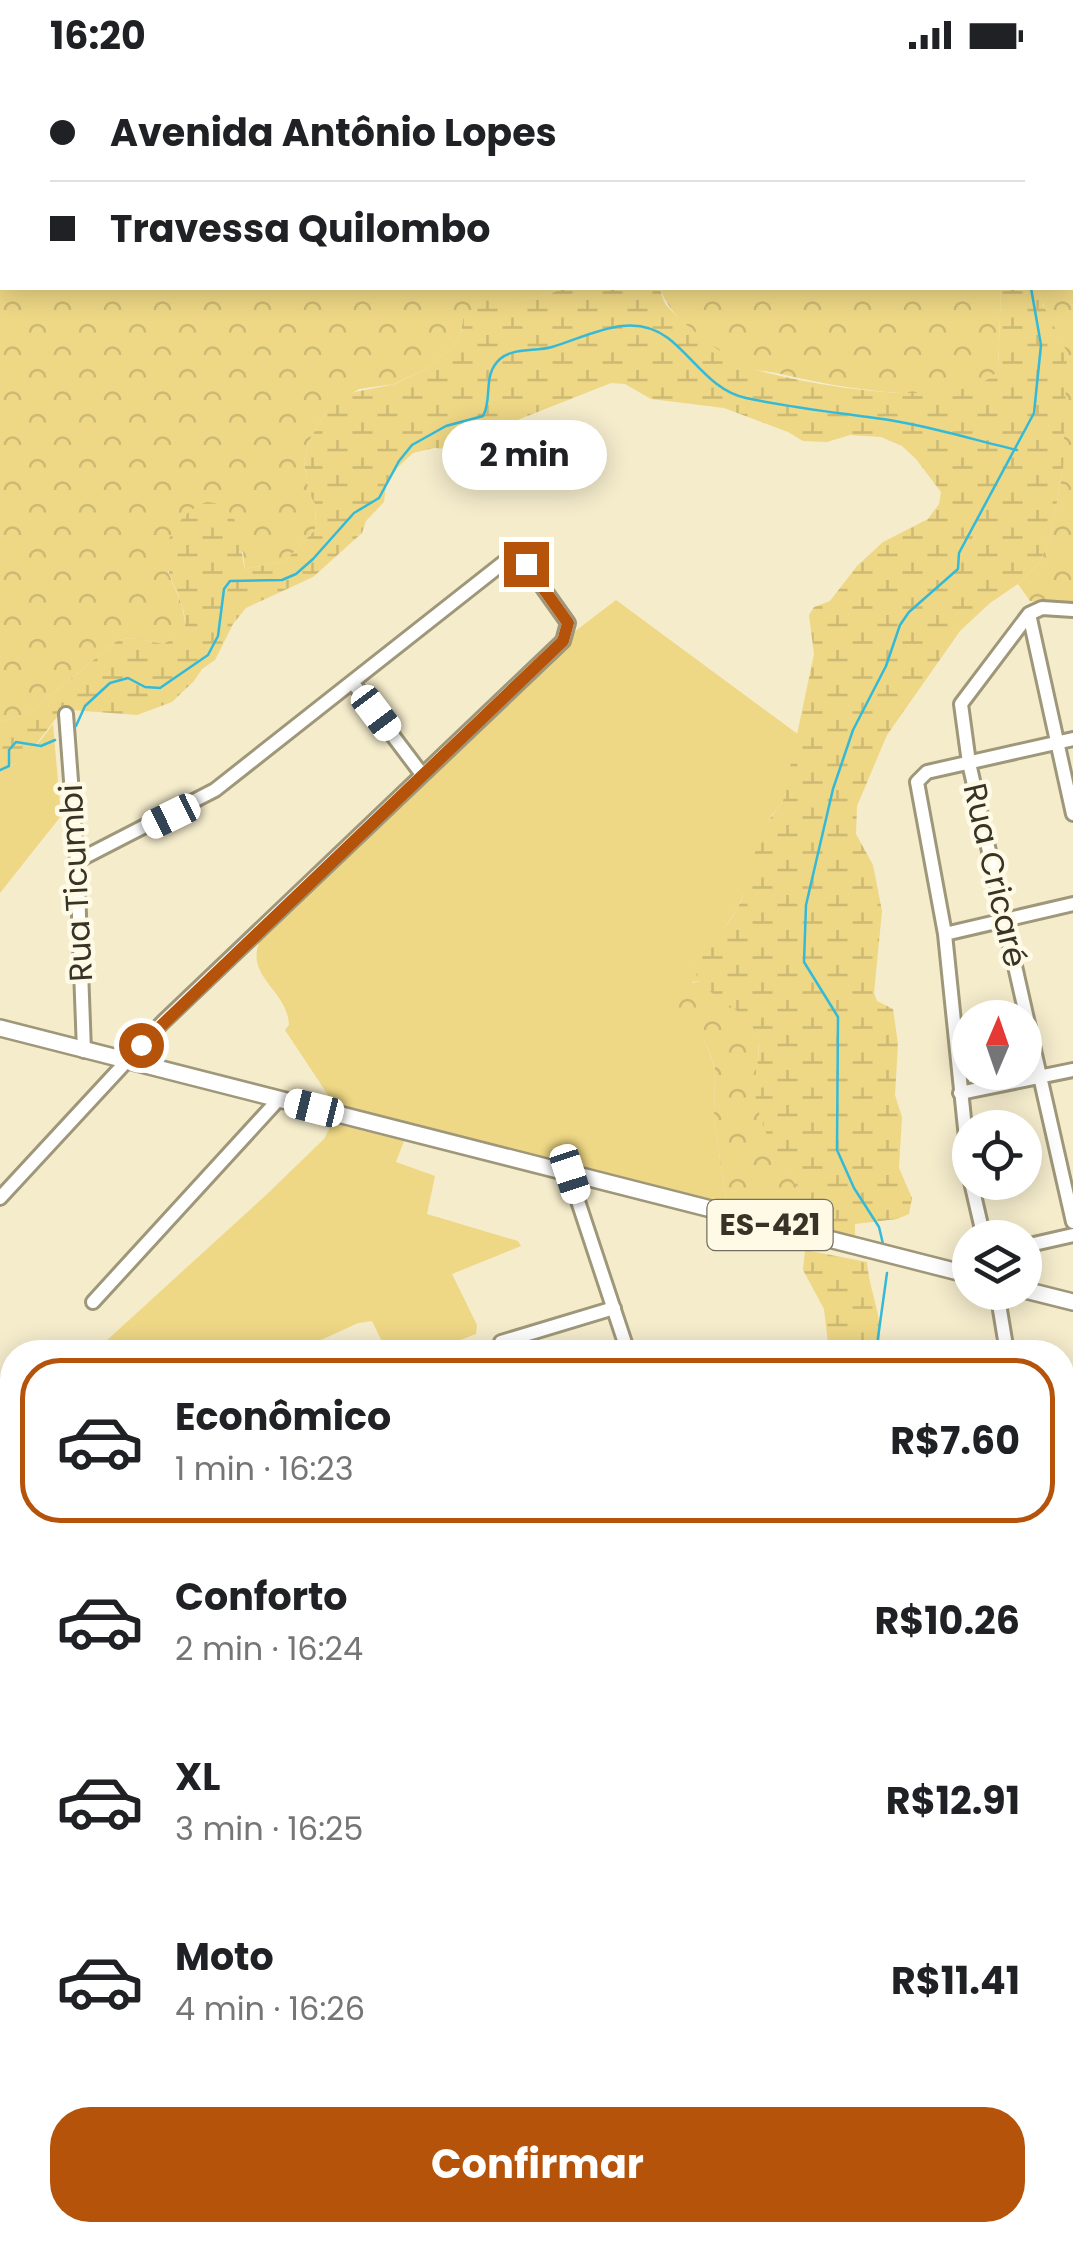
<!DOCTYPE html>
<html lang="pt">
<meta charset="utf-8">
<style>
body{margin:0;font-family:Poppins,sans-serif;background:#f2f2f2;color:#202124;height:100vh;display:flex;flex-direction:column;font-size:38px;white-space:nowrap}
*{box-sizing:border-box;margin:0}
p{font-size:32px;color:#757577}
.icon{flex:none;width:55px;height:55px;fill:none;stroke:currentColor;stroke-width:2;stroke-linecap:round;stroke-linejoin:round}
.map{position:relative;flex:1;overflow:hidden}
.drawer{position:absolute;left:0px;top:1270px;width:1075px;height:902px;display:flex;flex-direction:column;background:#fff;border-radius:40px 40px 0 0;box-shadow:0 5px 25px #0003}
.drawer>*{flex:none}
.guide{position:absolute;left:0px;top:0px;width:1075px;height:220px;box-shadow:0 5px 25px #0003;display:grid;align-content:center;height:220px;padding:0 50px;background:#fff}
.needle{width:65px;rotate:2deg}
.buttons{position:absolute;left:952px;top:930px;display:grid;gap:20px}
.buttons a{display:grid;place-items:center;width:90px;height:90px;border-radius:50%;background:#fff;box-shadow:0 5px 25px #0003;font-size:50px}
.end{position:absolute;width:45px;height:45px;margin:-22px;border:12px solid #b45309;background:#fff;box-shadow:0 0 0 5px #fff}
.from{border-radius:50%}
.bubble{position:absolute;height:70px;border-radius:35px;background:#fff;box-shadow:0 5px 25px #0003;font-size:32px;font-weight:700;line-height:70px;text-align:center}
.car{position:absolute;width:30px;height:60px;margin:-30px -15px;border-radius:12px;box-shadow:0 0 8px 2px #0007;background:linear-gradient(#fff 24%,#345 0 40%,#fff 0 76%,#345 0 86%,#fff 0)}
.guide b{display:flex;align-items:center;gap:35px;height:95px;font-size:38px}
.guide b+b{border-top:2px solid #e0e0e0}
.guide i{width:25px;height:25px;background:#202124}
ul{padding:18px 0 0;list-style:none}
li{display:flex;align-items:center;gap:30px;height:165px;margin:0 20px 15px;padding:0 30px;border:5px solid transparent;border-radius:40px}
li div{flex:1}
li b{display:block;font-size:38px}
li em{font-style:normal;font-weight:700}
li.active{border-color:#b45309}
li>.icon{width:90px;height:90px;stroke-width:1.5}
.button{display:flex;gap:20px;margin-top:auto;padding:20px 50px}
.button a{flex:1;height:115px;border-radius:40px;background:#b45309;color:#fff;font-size:40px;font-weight:700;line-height:115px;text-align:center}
.status{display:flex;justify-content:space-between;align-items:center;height:70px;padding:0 50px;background:#fff;direction:ltr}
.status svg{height:28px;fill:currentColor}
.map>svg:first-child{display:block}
.green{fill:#eed785}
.forest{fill:url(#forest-crowns)}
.wetland{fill:url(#wetland-marsh)}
.water{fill:url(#water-ripples)}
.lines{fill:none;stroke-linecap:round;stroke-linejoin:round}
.stream{stroke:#34bad9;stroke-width:2.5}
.minor-casing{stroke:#9f9779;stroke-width:18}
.major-casing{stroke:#9f9779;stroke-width:20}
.minor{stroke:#fff;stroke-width:12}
.major{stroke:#fff;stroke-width:15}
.route{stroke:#b45309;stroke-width:12}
.labels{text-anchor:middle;stroke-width:9;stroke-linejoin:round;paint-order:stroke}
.shield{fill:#fffae6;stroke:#736f60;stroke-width:2.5}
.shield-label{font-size:30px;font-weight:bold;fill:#373427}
.street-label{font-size:32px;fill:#373427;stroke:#fffae6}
</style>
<div class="status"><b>16:20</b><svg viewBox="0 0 49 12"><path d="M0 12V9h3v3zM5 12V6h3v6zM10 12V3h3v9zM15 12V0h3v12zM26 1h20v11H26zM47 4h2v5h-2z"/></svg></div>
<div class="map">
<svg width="1073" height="2171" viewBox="0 0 1073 2171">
<defs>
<pattern id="forest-crowns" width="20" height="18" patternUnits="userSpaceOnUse" patternTransform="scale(2.5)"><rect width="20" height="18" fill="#eed785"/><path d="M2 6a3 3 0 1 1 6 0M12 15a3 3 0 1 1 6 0" fill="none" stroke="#cdb973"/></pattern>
<pattern id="wetland-marsh" width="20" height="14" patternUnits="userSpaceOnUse" patternTransform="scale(2.5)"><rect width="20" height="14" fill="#eed785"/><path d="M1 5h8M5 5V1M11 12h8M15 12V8" fill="none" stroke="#cdb973"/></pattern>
<pattern id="water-ripples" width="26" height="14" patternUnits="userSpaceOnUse" patternTransform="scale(2.5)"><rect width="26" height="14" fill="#34bad9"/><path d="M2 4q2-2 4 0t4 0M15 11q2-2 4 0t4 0" fill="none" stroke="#2d98b0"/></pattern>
</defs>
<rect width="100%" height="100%" fill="#f5eccc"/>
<path class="green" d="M 616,530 L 799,665 L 783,731 L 771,746 L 756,780 L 747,817 L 737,839 L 716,871 L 693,895 L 700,911 L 692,912 L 704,970 L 715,998 L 714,1049 L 727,1136 L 641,1116 L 585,1097 L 336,1037 L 285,960 L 289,955 C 288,918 238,905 264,863 L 578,559 Z
M 53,654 L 61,746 L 0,823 L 0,700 C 23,694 39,673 53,654 Z
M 332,1053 L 404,1071 L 396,1092 L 435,1106 L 427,1144 L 518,1171 L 521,1176 L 452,1204 L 477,1255 L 476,1264 L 430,1282 L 387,1282 L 372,1251 L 358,1253 L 295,1282 L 94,1282 L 265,1126 L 324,1069 Z
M 0,1428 L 12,1437 L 12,1568 L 0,1575 Z
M 0,1631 L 12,1637 L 12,1691 L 0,1687 Z
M 0,1873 L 12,1874 L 12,2160 L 95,2160 L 70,2171 L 0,2171 Z
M 359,2160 L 436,2160 L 424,2171 L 357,2171 Z
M 815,2160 L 884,2160 L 885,2171 L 819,2171 Z
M 963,2160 L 1029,2160 L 1030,2171 L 967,2171 Z"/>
<path class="forest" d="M 0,0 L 1061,0 L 2,2 L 2,218 L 566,218 C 538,228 513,235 483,231 L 463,249 L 461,264 L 453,276 L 429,297 L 394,314 L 359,319 L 328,338 L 308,373 L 304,391 L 309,423 L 316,436 L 315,460 L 285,491 L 245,499 L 243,482 L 206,433 L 185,445 L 168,502 L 182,535 L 186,559 L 164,574 L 131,568 L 118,570 L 29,643 L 0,652 Z
M 1073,182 L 1073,537 L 1030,531 L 1018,514 L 1040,492 L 1050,467 L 1063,401 L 1060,268 C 1049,252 1037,236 1048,218 L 1072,218 Z
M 660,218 L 1001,218 L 998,300 C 966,344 827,315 781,304 C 769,301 753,301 743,296 C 713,279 670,250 660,218 Z
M 700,911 C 715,925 736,934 749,949 C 769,974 750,1003 757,1031 C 766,1072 793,1114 819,1146 L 818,1158 L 727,1136 L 714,1049 L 715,997 L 704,970 L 668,934 L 681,916 Z
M 12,1568 L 12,1637 L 0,1631 L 0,1575 Z
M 0,1687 L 12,1691 L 12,1874 L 0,1873 Z
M 503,2160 L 599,2160 L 604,2171 L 495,2171 Z
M 664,2160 L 758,2160 C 772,2171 796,2160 815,2160 L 819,2170 L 650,2171 Z
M 884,2160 L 963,2160 L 967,2171 L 885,2171 Z"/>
<path class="wetland" d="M 566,218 L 660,218 C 662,225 663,233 669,238 C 682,253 733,294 750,298 C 799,313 965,345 998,300 L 1001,218 L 1048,218 L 1043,235 L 1067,282 L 1063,401 L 1050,467 L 1040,492 L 1018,514 L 990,533 L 960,561 L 887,665 L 857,736 L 856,764 L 873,795 L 882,841 L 874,923 L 877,931 L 893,939 L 898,974 L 895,1025 L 902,1047 L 899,1098 L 912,1128 L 909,1144 L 897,1149 L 855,1154 L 855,1166 L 818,1158 L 819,1146 C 792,1113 760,1066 755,1023 C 753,1002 764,980 755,961 C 741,933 699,927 693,895 C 708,876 725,861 737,839 C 748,820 749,799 756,779 C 762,761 771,745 783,731 L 814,584 L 809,545 L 814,537 L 830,531 L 857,496 L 883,472 L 928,449 L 939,434 L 941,422 L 916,389 L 902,376 L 881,367 L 850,365 L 827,372 L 803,371 L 788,362 L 724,338 L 651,329 L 625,314 L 611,313 L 520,349 L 471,380 L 434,378 L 413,383 L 398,397 L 386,415 L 384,432 L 366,451 L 362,463 L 313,507 L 246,538 L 233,554 L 215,590 L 202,599 L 194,611 L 172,632 L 137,645 L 71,640 L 57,647 L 25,689 L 0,700 L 0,652 L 29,643 L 118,570 L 131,568 L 164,574 L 185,559 C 188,519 149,499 175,458 C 184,445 192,438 206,432 C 244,434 238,473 245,499 L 285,491 L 315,460 L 316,436 L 309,423 L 304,391 L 308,373 L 328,338 L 340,325 L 395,314 L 429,297 L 453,276 L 461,264 L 463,249 L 483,230 C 513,235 538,228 566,218 Z
M 805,1180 L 867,1192 C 870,1227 884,1244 879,1282 L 829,1282 L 824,1239 L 803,1200 Z"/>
<path class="water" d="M 1063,2135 L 1073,2135 L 1073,2171 L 1030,2171 L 1029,2160 L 1062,2160 Z
M 196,2160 L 321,2160 L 316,2171 L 201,2171 Z"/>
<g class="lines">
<path class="stream" d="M 1072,80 L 1073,79
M 76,656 L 85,636 L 110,613 L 128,608 L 145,617 L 160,618 L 208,585 L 218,566 L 224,519 L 230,511 L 282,510 L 296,504 L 313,489 L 354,443 L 379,428 L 399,391 L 412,375 L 446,356 L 483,346 C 493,328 482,305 500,289 C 515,277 534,282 552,277 C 589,266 631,240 668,268 C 694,288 712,321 746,328 C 788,337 832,342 875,348 C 922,354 970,369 1017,380
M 0,700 L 9,696 L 9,680 L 16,672 L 41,676 L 55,670
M 883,1174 L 879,1157 L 854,1118 L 837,1080 L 838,947 L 804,892 L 806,835 L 833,719 L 853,660 L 886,596 L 900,555 L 909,542 L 958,499 L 959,483 L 1034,343 L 1041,275 L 1031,218
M 876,1282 L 887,1203
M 0,1662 L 12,1667
M 0,2076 L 12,2068"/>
<g class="minor-casing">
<path id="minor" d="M 1073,540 L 1042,538 L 1029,544 L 961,634 L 969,693 L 1073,1152
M 1029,544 L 1073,744
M 353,613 L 421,703
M 66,644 L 77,791 L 84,981
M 945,864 L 1073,834
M 960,1023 L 1073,1000
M 569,1104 L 628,1282
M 970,1107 L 945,864 L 917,712 L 927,702 L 1073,669
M 971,1112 L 984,1168
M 0,1128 L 163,952 L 563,571 L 568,553 L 526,494 L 515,489 L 503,493 L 215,720 L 77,791
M 1025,1176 L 1073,1165
M 997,1222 L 1007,1282
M 93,1232 L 279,1029
M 501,1272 L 614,1238
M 1062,1612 L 1073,1608
M 1062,1670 L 1073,1666
M 1062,1730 L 1073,1726
M 1062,1791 L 1073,1787
M 1062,1802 L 1073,1879"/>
</g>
<g class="major-casing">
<path id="major" d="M 0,958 L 970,1205
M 1025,1220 L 1073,1232
M 0,1341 L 12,1351
M 1062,1441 L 1073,1438
M 350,2171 L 353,2160"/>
</g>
<use href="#minor" class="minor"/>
<use href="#major" class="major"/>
</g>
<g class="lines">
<path class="route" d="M 141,975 L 563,571 L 568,553 L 526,494"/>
</g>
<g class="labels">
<rect class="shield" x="707.5" y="1130" width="125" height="50" rx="8"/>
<g class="shield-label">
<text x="770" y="1165">ES-421</text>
</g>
<g class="street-label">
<text transform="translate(995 805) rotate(77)" y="11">Rua Cricaré</text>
<text transform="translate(76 813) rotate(-93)" y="11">Rua Ticumbi</text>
</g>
</g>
</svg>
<div class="buttons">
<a><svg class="needle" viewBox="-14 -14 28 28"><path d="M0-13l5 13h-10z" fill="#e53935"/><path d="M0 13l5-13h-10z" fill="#757577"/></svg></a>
<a><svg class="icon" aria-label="locate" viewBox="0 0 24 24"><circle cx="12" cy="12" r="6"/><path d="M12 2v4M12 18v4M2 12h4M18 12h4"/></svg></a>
<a><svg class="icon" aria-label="layers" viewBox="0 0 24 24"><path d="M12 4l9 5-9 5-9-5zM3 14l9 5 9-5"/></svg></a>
</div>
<i class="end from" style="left:141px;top:975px"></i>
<i class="end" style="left:526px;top:494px"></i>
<div class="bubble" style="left:442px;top:350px;width:165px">2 min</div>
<i class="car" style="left:376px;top:643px;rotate:143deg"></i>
<i class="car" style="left:171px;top:746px;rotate:244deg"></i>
<i class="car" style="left:314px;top:1038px;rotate:284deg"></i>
<i class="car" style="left:570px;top:1104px;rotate:162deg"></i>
<div class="guide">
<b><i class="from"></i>Avenida Antônio Lopes</b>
<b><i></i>Travessa Quilombo</b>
</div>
<section class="drawer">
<ul>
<li class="active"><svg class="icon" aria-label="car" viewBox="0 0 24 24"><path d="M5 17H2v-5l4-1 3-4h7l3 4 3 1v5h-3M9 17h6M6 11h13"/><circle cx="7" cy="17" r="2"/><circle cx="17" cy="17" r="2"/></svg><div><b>Econômico</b><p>1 min · 16:23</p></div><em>R$7.60</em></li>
<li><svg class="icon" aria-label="car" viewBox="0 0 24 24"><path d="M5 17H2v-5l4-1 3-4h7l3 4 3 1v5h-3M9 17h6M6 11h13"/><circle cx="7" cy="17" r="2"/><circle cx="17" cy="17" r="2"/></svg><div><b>Conforto</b><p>2 min · 16:24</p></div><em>R$10.26</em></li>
<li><svg class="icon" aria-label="car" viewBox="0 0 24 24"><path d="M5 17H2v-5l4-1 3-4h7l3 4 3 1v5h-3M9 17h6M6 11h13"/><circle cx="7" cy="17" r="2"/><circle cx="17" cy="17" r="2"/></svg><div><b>XL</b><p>3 min · 16:25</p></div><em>R$12.91</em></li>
<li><svg class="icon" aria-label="car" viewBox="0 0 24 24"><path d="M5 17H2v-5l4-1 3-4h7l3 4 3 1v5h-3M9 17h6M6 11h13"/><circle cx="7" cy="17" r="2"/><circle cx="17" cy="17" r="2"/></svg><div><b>Moto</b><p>4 min · 16:26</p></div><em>R$11.41</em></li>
</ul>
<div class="button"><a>Confirmar</a></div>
</section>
</div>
